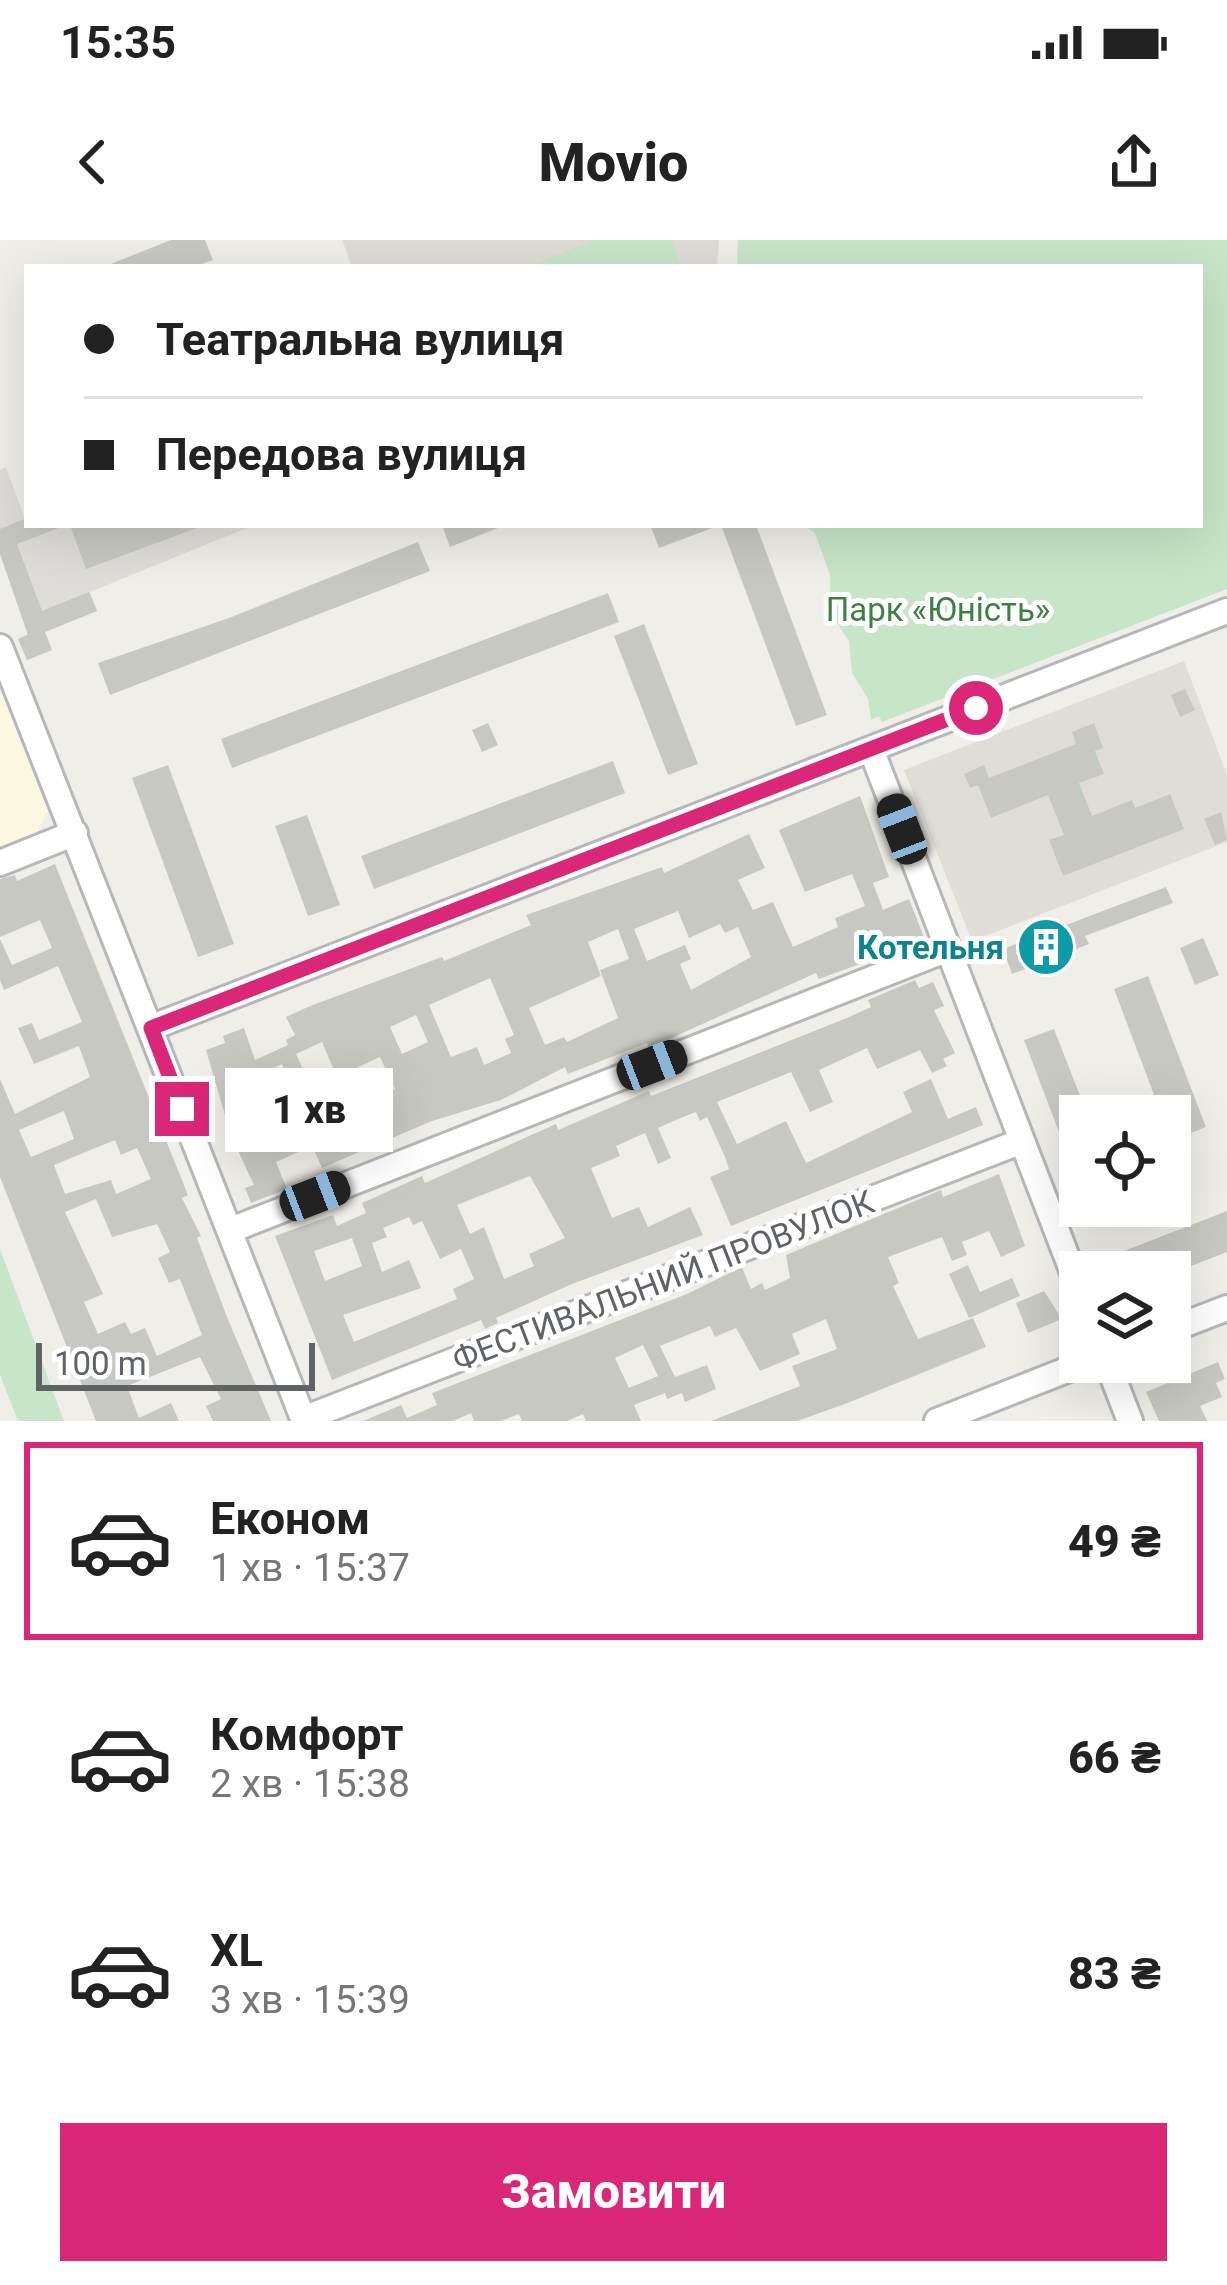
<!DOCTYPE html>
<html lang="uk">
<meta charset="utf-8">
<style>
body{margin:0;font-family:Roboto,sans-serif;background:#f6f6f6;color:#222;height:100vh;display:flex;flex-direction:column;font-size:45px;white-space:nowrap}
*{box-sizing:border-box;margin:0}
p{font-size:39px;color:#767676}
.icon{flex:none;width:66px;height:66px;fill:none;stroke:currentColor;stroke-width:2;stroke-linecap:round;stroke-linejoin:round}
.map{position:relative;height:1181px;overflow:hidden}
.details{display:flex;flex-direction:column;background:#fff;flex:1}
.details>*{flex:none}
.hud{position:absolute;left:24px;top:24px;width:1179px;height:264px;border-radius:0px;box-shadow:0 12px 48px #0002;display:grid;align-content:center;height:264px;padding:0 60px;background:#fff}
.tools{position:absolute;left:1059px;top:855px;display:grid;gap:24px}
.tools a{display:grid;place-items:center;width:132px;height:132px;border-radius:0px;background:#fff;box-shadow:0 12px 48px #0002;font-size:60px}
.scale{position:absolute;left:36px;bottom:30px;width:279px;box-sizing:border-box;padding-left:12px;border:6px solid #5f6267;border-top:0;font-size:33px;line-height:42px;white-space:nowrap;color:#5f6267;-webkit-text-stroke:9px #fff;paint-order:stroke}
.end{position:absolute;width:54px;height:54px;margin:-27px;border:15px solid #db2777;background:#fff;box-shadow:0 0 0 6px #fff}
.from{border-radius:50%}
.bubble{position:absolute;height:84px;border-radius:0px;background:#fff;box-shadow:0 12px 48px #0002;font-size:39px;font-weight:800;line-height:84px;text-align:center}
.car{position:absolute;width:36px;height:72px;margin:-36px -18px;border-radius:15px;box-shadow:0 0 9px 3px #0007;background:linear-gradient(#222 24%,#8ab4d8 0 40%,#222 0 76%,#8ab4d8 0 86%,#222 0)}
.hud b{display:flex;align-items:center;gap:42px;height:114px;font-size:45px}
.hud b+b{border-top:3px solid #e0e0e0}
.hud i{width:30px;height:30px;background:#222}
ul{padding:21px 0 0;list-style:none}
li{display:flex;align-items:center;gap:36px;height:198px;margin:0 24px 18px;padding:0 36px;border:6px solid transparent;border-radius:0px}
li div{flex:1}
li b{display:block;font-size:45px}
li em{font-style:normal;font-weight:800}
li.on{border-color:#db2777}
li>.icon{width:108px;height:108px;stroke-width:1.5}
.primary-button{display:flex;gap:24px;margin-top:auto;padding:24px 60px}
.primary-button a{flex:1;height:138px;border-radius:0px;background:#db2777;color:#fff;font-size:48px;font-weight:800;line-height:138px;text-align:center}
.status{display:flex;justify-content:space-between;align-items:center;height:84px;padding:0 60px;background:#fff;direction:ltr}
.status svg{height:33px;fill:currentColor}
header{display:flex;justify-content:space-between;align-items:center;height:156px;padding:0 60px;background:#fff;font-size:54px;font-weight:800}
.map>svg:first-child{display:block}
.commercial{fill:#fbf7e1}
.industrial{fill:#dfddda}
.education{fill:#dfddd6}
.green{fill:#c7e5c9}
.building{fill:#c8c8c2;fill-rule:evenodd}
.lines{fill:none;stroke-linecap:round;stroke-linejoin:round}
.minor-casing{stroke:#b5b7bb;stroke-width:30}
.minor{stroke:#fff;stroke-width:24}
.route{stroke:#db2777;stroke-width:15}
.labels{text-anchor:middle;stroke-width:10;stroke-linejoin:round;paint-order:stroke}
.park-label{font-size:33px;fill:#3d8043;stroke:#fff}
.culture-label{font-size:33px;font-weight:bold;fill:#0d838f;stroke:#fff;text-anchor:end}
.street-label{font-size:33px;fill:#5f6267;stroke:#fff}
</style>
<div class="status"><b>15:35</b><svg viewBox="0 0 49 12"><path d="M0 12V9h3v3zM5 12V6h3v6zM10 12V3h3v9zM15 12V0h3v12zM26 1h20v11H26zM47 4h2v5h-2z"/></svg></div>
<header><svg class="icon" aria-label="back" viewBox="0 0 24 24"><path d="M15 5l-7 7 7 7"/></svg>Movio<svg class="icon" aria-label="share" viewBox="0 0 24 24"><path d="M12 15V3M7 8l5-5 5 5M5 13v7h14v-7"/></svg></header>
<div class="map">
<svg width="1227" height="1181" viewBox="0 0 1227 1181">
<rect width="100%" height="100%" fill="#f0eee8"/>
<path class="commercial" d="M 0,426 L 51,564 L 33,601 L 0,614 Z"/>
<path class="industrial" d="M 6,227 L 27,285 L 254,285 L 90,352 L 97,371 L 45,392 L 52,410 L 27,420 L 18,399 L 28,394 L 0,314 L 0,230 Z"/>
<path class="education" d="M 342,0 L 719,0 L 717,27 L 352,27 Z
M 1184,421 L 1227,535 L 1227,602 L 972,701 L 904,530 Z"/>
<path class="green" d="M 596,0 L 671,0 L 681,27 L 525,27 Z
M 738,0 L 1227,0 L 1227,349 L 882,482 L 879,476 L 871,480 L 868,459 L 852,433 L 849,401 L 830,372 L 830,335 L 815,293 L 803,285 L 1200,285 L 1200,27 L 737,27 Z
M 0,1009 L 64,1181 L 18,1181 L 0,1135 Z"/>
<path class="building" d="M 171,0 L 205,0 L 213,20 L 194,27 L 103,27 Z
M 27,278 L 27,285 L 64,286 L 17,304 L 42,371 L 89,352 L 97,371 L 45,392 L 52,410 L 27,420 L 18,399 L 28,395 L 0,314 L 0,289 Z
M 70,285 L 199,285 L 200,287 L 86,329 Z
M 442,285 L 503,285 L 503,286 L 450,307 Z
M 650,285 L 715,285 L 715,287 L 659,308 Z
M 721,285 L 756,285 L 827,475 L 796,486 Z
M 418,302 L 430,331 L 110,455 L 98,423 L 229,378 Z
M 608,353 L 619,382 L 232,528 L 221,499 Z
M 644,384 L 698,524 L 668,535 L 614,396 Z
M 1185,449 L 1195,470 L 1180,477 L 1171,455 Z
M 488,483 L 498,505 L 482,512 L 472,490 Z
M 1094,483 L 1103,508 L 1095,511 L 1104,534 L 1079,543 L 1092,576 L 1132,560 L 1135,568 L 1170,554 L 1184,589 L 1063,636 L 1049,600 L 1064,595 L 1048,555 L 991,578 L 978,545 L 970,548 L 964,534 L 984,525 L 989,538 L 1076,504 L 1072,492 Z
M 613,521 L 625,553 L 374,649 L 361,616 Z
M 168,525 L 234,704 L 198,717 L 132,538 Z
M 860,556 L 889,637 L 873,643 L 883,670 L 909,659 L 925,700 L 819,739 L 816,733 L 649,808 L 647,803 L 568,834 L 565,827 L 501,860 L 432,881 L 322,928 L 312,906 L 276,922 L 287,949 L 251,963 L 245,948 L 254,945 L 231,896 L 206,810 L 225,803 L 223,796 L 244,788 L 255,820 L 288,805 L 286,800 L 295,795 L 286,777 L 310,766 L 442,717 L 444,721 L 531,685 L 526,675 L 662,627 L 664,633 L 749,594 L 765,628 L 738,640 L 753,670 L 773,662 L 793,707 L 838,687 L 835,678 L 865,666 L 852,634 L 805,652 L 779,590 ZM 678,671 L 689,698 L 720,684 L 725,693 L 738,687 L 751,717 L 691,750 L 680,724 L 691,719 L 685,705 L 647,721 L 634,689 ZM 618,689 L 629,719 L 600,730 L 618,778 L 567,802 L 564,797 L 545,805 L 529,768 L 601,736 L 588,702 ZM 490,738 L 514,795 L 505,799 L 511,813 L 484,825 L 477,807 L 451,817 L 429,765 ZM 416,775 L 428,802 L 402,814 L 390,787 ZM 322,802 L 337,837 L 380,817 L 395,849 L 321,883 L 308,850 L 295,855 L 301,871 L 271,883 L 251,838 L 282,824 L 294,850 L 309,843 L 296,814 Z
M 1221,572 L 1227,600 L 1215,605 L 1204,579 Z
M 307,575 L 340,665 L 308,676 L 275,586 Z
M 55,624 L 188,955 L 182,958 L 201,996 L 197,998 L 227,1077 L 271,1181 L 213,1181 L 206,1166 L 221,1159 L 200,1117 L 127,1146 L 139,1178 L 171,1163 L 179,1181 L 96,1181 L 0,937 L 0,839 L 15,874 L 90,837 L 79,806 L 34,824 L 18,788 L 32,783 L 39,800 L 82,782 L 58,726 L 4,750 L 0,740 L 0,699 L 12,725 L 52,708 L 40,680 L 0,697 L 0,639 L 15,635 L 17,641 ZM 64,871 L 74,899 L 31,917 L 19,890 ZM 115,900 L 121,915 L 137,908 L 151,939 L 116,954 L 111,940 L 65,954 L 54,925 ZM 96,959 L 112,997 L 157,984 L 170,1012 L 158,1018 L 169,1043 L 180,1039 L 202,1095 L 157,1116 L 145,1088 L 131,1094 L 125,1082 L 98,1094 L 84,1062 L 103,1054 L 65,972 Z
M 1166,647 L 1173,663 L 1085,696 L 1089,704 L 1012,734 L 1003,709 Z
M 1203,698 L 1219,735 L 1195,745 L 1180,708 Z
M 1148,736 L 1206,887 L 1170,901 L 1170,876 L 1162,876 L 1114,749 Z
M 915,740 L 919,748 L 933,742 L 944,766 L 934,770 L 955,813 L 943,819 L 947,826 L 932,833 L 920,810 L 877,829 L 867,808 L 819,830 L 833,862 L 810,872 L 791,832 L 717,862 L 737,904 L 786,881 L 806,923 L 912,872 L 903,852 L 931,839 L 948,879 L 976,867 L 983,885 L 731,986 L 710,937 L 729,929 L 725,917 L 707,877 L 700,881 L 696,872 L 683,877 L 658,888 L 671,918 L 658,924 L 645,893 L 616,906 L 620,916 L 591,928 L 612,978 L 639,967 L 648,987 L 690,967 L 703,995 L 572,1044 L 496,1078 L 498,1083 L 485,1089 L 481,1080 L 332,1140 L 275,996 L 333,975 L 337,986 L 366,973 L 362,963 L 422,936 L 425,943 L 556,884 L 558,890 L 649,851 L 651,856 L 847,778 L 871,767 L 868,760 ZM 530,936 L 565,998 L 529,1014 L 534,1026 L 504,1039 L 484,987 L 470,994 L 457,965 ZM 409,977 L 413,985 L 422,981 L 440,1019 L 461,1009 L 474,1039 L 453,1049 L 457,1059 L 354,1102 L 343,1075 L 421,1048 L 409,1020 L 382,1032 L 372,1003 L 387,997 L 383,988 ZM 352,998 L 362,1026 L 325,1041 L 314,1011 Z
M 1054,789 L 1088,876 L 1080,876 L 1079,945 L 1024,800 Z
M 999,934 L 1025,1006 L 1001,1017 L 989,991 L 962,1002 L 967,1015 L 952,1021 L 942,997 L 888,1017 L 899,1043 L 893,1046 L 918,1099 L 973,1078 L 986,1107 L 845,1164 L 797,1181 L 711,1181 L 800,1146 L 792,1126 L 837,1109 L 826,1079 L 792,1094 L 800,1114 L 760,1131 L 736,1088 L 715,1097 L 710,1086 L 660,1106 L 675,1137 L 707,1125 L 716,1149 L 685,1162 L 682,1153 L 667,1159 L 665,1153 L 634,1165 L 641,1181 L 586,1181 L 583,1174 L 567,1181 L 522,1181 L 519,1174 L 501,1181 L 474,1181 L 471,1173 L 453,1181 L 363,1181 L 401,1165 L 407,1178 L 437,1165 L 432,1153 L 687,1054 L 742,1027 L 751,1049 L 762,1043 L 765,1050 L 790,1038 L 786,1015 L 941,950 L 943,957 ZM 643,1105 L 658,1136 L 629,1148 L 615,1118 Z
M 1227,971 L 1227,1012 L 1176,1032 L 1111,1032 L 1106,1018 Z
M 968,1025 L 980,1052 L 1012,1038 L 1020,1056 L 969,1078 L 949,1034 Z
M 1044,1051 L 1062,1079 L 1028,1093 L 1016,1063 Z
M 1218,1122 L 1225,1139 L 1216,1143 L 1222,1157 L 1200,1166 L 1207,1181 L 1159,1181 L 1146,1152 Z"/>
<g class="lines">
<g class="minor-casing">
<path id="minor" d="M 0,407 L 304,1181
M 871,509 L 1080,1051
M 0,623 L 75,593
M 150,788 L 1227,371
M 231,990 L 948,709
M 1170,1090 L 1227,1068
M 1107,1122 L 1130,1181
M 303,1179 L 1022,901
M 937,1181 L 1087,1122"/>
</g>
<use href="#minor" class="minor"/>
</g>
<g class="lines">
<path class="route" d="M 182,869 L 151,788 L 976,468"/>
</g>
<defs>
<g id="building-disc" transform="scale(3)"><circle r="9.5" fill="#0f9aa8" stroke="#fff"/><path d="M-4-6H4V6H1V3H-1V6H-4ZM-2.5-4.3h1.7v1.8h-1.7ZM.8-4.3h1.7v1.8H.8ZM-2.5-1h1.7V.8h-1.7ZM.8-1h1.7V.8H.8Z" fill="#fff"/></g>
</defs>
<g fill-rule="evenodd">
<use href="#building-disc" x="1046" y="707"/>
</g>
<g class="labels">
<g class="park-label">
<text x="938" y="381">Парк «Юність»</text>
</g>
<g class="culture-label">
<text x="1004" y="719">Котельня</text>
</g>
<g class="street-label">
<text transform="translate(663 1040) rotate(-21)" y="12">ФЕСТИВАЛЬНИЙ ПРОВУЛОК</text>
</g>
</g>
</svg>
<div class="tools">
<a><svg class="icon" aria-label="locate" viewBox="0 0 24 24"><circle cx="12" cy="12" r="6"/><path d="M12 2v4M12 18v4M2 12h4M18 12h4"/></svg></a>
<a><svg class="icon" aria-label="layers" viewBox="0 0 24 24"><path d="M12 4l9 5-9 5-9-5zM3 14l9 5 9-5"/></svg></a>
</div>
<div class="scale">100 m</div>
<i class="end from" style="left:976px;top:468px"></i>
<i class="end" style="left:182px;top:869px"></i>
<div class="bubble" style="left:225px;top:828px;width:168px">1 хв</div>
<i class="car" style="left:902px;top:589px;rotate:339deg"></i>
<i class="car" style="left:652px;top:825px;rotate:69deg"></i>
<i class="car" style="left:315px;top:956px;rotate:69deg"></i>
<div class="hud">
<b><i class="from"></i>Театральна вулиця</b>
<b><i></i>Передова вулиця</b>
</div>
</div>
<section class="details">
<ul>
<li class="on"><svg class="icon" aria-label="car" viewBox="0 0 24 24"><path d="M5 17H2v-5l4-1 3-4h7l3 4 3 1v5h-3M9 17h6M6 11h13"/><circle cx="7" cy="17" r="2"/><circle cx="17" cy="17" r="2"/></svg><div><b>Економ</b><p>1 хв · 15:37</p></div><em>49 ₴</em></li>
<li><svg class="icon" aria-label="car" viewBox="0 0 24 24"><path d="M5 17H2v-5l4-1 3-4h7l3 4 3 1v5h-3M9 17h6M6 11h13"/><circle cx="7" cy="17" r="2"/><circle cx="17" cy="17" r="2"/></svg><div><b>Комфорт</b><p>2 хв · 15:38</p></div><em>66 ₴</em></li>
<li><svg class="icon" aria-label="car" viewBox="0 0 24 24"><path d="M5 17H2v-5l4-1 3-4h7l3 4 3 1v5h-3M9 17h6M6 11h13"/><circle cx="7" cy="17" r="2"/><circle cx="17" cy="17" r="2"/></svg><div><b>XL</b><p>3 хв · 15:39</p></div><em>83 ₴</em></li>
</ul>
<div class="primary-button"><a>Замовити</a></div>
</section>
